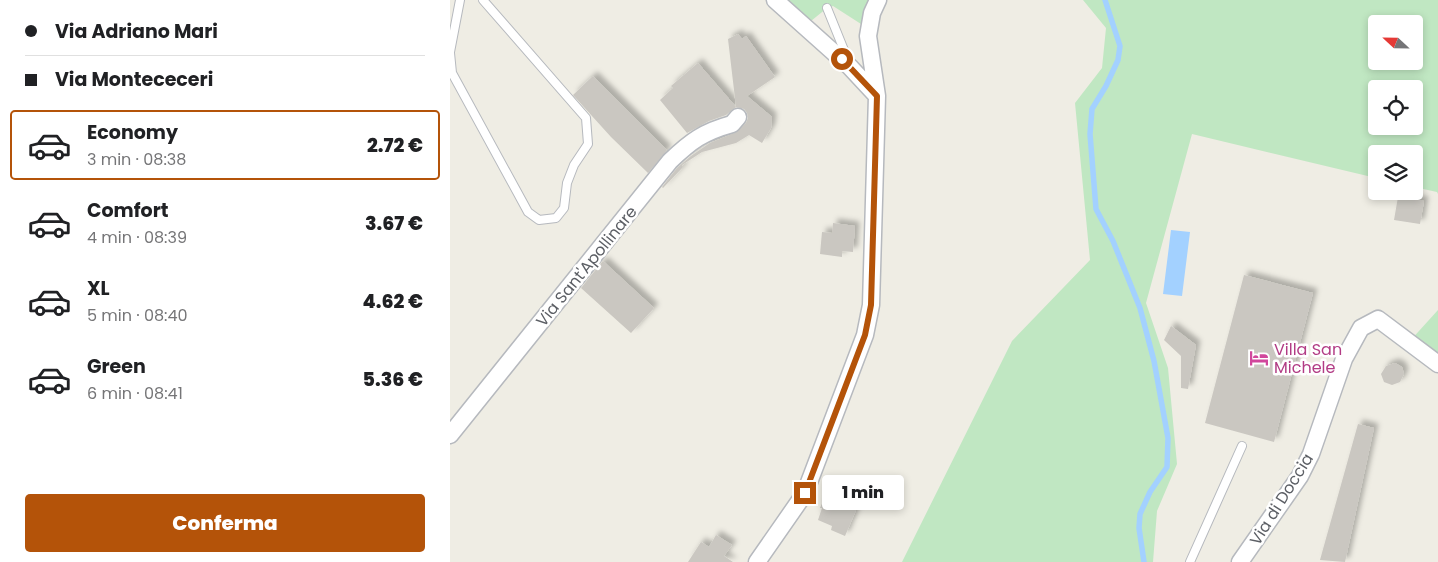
<!DOCTYPE html>
<html lang="it">
<meta charset="utf-8">
<style>
body{margin:0;font-family:Poppins,sans-serif;background:#f2f2f2;color:#202124;height:100vh;display:flex;flex-direction:column;font-size:19px;white-space:nowrap}
*{box-sizing:border-box;margin:0}
p{font-size:16px;color:#757577}
.icon{flex:none;width:28px;height:28px;fill:none;stroke:currentColor;stroke-width:2;stroke-linecap:round;stroke-linejoin:round}
.map{position:relative;flex:1;overflow:hidden}
.sheet{display:flex;flex-direction:column;background:#fff;width:450px}
.sheet>*{flex:none}
.banner{display:grid;align-content:center;height:110px;padding:0 25px;background:#fff}
.needle{width:32px;rotate:292deg}
.controls{position:absolute;left:918px;top:15px;display:grid;gap:10px}
.controls a{display:grid;place-items:center;width:55px;height:55px;border-radius:5px;background:#fff;box-shadow:0 2px 8px #0003;font-size:25px}
.end{position:absolute;width:22px;height:22px;margin:-11px;border:6px solid #b45309;background:#fff;box-shadow:0 0 0 2px #fff}
.from{border-radius:50%}
.bubble{position:absolute;height:35px;border-radius:5px;background:#fff;box-shadow:0 2px 8px #0003;font-size:16px;font-weight:800;line-height:35px;text-align:center}
.banner b{display:flex;align-items:center;gap:18px;height:48px;font-size:19px}
.banner b+b{border-top:1px solid #e0e0e0}
.banner i{width:12px;height:12px;background:#202124}
ul{padding:0;list-style:none}
li{display:flex;align-items:center;gap:15px;height:70px;margin:0 10px 8px;padding:0 15px;border:2px solid transparent;border-radius:5px}
li div{flex:1}
li b{display:block;font-size:19px}
li em{font-style:normal;font-weight:800}
li.on{border-color:#b45309}
li>.icon{width:45px;height:45px;stroke-width:1.5}
.cta{display:flex;gap:10px;margin-top:auto;padding:10px 25px}
.cta a{flex:1;height:58px;border-radius:5px;background:#b45309;color:#fff;font-size:20px;font-weight:800;line-height:58px;text-align:center}
main{display:flex;flex:1;min-height:0}
.map>svg:first-child{display:block}
.green{fill:#c0e7c2;fill-rule:evenodd}
.water{fill:#a3d1ff}
.lines{fill:none;stroke-linecap:round;stroke-linejoin:round}
.stream{stroke:#a3d1ff;stroke-width:5.5}
.building{fill:#cac7c1;filter:url(#shadow)}
.lane-casing{stroke:#b6b9be;stroke-width:10}
.street-casing{stroke:#b6b9be;stroke-width:19}
.lane{stroke:#fff;stroke-width:8}
.street{stroke:#fff;stroke-width:16}
.route{stroke:#b45309;stroke-width:6}
.labels{text-anchor:middle;stroke-width:5;stroke-linejoin:round;paint-order:stroke}
.street-label{font-size:16px;fill:#5c5f65;stroke:#fff}
.hotel-label{font-size:16px;fill:#b23c85;stroke:#fff;text-anchor:start}
</style>
<main>
<section class="sheet">
<div class="banner">
<b><i class="from"></i>Via Adriano Mari</b>
<b><i></i>Via Montececeri</b>
</div>
<ul>
<li class="on"><svg class="icon" aria-label="car" viewBox="0 0 24 24"><path d="M5 17H2v-5l4-1 3-4h7l3 4 3 1v5h-3M9 17h6M6 11h13"/><circle cx="7" cy="17" r="2"/><circle cx="17" cy="17" r="2"/></svg><div><b>Economy</b><p>3 min · 08:38</p></div><em>2.72 €</em></li>
<li><svg class="icon" aria-label="car" viewBox="0 0 24 24"><path d="M5 17H2v-5l4-1 3-4h7l3 4 3 1v5h-3M9 17h6M6 11h13"/><circle cx="7" cy="17" r="2"/><circle cx="17" cy="17" r="2"/></svg><div><b>Comfort</b><p>4 min · 08:39</p></div><em>3.67 €</em></li>
<li><svg class="icon" aria-label="car" viewBox="0 0 24 24"><path d="M5 17H2v-5l4-1 3-4h7l3 4 3 1v5h-3M9 17h6M6 11h13"/><circle cx="7" cy="17" r="2"/><circle cx="17" cy="17" r="2"/></svg><div><b>XL</b><p>5 min · 08:40</p></div><em>4.62 €</em></li>
<li><svg class="icon" aria-label="car" viewBox="0 0 24 24"><path d="M5 17H2v-5l4-1 3-4h7l3 4 3 1v5h-3M9 17h6M6 11h13"/><circle cx="7" cy="17" r="2"/><circle cx="17" cy="17" r="2"/></svg><div><b>Green</b><p>6 min · 08:41</p></div><em>5.36 €</em></li>
</ul>
<div class="cta"><a>Conferma</a></div>
</section>
<div class="map">
<svg width="988" height="562" viewBox="0 0 988 562">
<defs>
<filter id="shadow"><feDropShadow dx="4.5" dy="-4.5" stdDeviation="2.5" flood-color="#0004"/></filter>
</defs>
<rect width="100%" height="100%" fill="#efede4"/>
<path class="green" d="M 334,0 L 420,0 L 411,24 L 383,6 L 377,8 L 361,21 Z
M 633,0 L 988,0 L 988,194 L 987,192 L 964,187 L 964,154 L 926,154 L 926,178 L 742,134 L 696,303 L 718,368 L 727,464 L 707,511 L 703,562 L 452,562 L 562,341 L 640,260 L 625,103 L 652,68 L 656,28 ZM 926,24 L 964,24 L 964,61 L 926,61 ZM 926,89 L 964,89 L 964,126 L 926,126 Z
M 988,310 L 988,366 L 959,342 Z"/>
<path class="water" d="M 721,230 L 740,232 L 732,296 L 713,294 Z"/>
<g class="lines">
<path class="stream" d="M 655,0 L 670,46 L 668,60 L 656,86 L 642,109 L 640,134 L 646,209 L 663,241 L 690,308 L 704,361 L 718,438 L 717,467 L 700,492 L 690,514 L 689,528 L 694,562"/>
</g>
<path class="building" d="M 288,34 L 292,39 L 296,36 L 325,77 L 297,96 L 322,117 L 321,128 L 312,143 L 299,135 L 286,143 L 252,152 L 232,165 L 233,167 L 213,188 L 212,187 L 227,168 L 241,156 L 260,143 L 285,133 L 296,123 L 298,118 L 297,113 L 294,109 L 286,107 L 278,39 Z
M 248,63 L 286,107 L 276,115 L 259,121 L 237,133 L 210,100 L 223,88 L 221,86 Z
M 143,76 L 217,150 L 198,173 L 161,137 L 123,95 Z
M 948,197 L 974,201 L 970,224 L 944,220 Z
M 383,223 L 405,226 L 403,252 L 392,251 L 392,257 L 370,254 L 372,232 L 382,233 Z
M 153,261 L 204,308 L 181,333 L 131,288 Z
M 794,275 L 863,293 L 824,442 L 755,423 Z
M 721,326 L 746,345 L 738,389 L 731,388 L 731,356 L 714,340 Z
M 945,363 L 952,367 L 954,374 L 950,382 L 942,385 L 934,382 L 931,374 L 936,366 Z
M 908,424 L 924,428 L 895,562 L 870,560 Z
M 392,488 L 412,496 L 395,536 L 381,530 L 382,526 L 368,520 L 372,508 L 370,508 L 377,492 L 388,496 Z
M 266,535 L 282,545 L 274,556 L 283,562 L 238,562 L 251,542 L 259,547 Z"/>
<g class="lines">
<g class="lane-casing">
<path id="lane" d="M 377,8 L 398,60
M 0,52 L 10,0
M 0,53 L 2,73 L 78,212 L 89,220 L 106,218 L 114,208 L 117,183 L 124,165 L 138,144 L 136,118 L 33,0
M 740,562 L 792,446"/>
</g>
<g class="street-casing">
<path id="street" d="M 325,0 L 400,67 L 427,96
M 0,435 L 220,161 C 241,141 253,132 282,124 L 288,117
M 307,562 L 355,493 L 415,335 L 421,305 L 427,96 L 418,36 L 422,13 L 428,0
M 790,562 L 850,476 L 861,454 L 894,359 L 911,328 L 928,319 L 988,364"/>
</g>
<use href="#lane" class="lane"/>
<use href="#street" class="street"/>
</g>
<g class="lines">
<path class="route" d="M 355,493 L 415,335 L 421,305 L 427,96 L 392,59"/>
</g>
<defs>
<g id="hotel-bare" transform="scale(1.5)"><path d="M-6-4.5h1.5V1H6V5H4.5V3h-9V5H-6ZM-4 0a1.8 1.8 0 1 1 3.6 0ZM.5 0V-2.5h3Q6-2.5 6 0Z" fill="#d1479c" stroke="#fff" stroke-width="2.5" paint-order="stroke"/></g>
</defs>
<g fill-rule="evenodd">
<use href="#hotel-bare" x="809" y="358"/>
</g>
<g class="labels">
<g class="street-label">
<text transform="translate(136 266) rotate(-51)" y="6">Via Sant'Apollinare</text>
<text transform="translate(831 499) rotate(-58)" y="6">Via di Doccia</text>
</g>
<g class="hotel-label">
<text x="824" y="355">Villa San<tspan x="824" dy="18">Michele</tspan></text>
</g>
</g>
</svg>
<div class="controls">
<a><svg class="needle" viewBox="-14 -14 28 28"><path d="M0-13l5 13h-10z" fill="#e53935"/><path d="M0 13l5-13h-10z" fill="#757577"/></svg></a>
<a><svg class="icon" aria-label="locate" viewBox="0 0 24 24"><circle cx="12" cy="12" r="6"/><path d="M12 2v4M12 18v4M2 12h4M18 12h4"/></svg></a>
<a><svg class="icon" aria-label="layers" viewBox="0 0 24 24"><path d="M12 4l9 5-9 5-9-5zM3 14l9 5 9-5"/></svg></a>
</div>
<i class="end from" style="left:392px;top:59px"></i>
<i class="end" style="left:355px;top:493px"></i>
<div class="bubble" style="left:372px;top:475px;width:82px">1 min</div>
</div>
</main>
